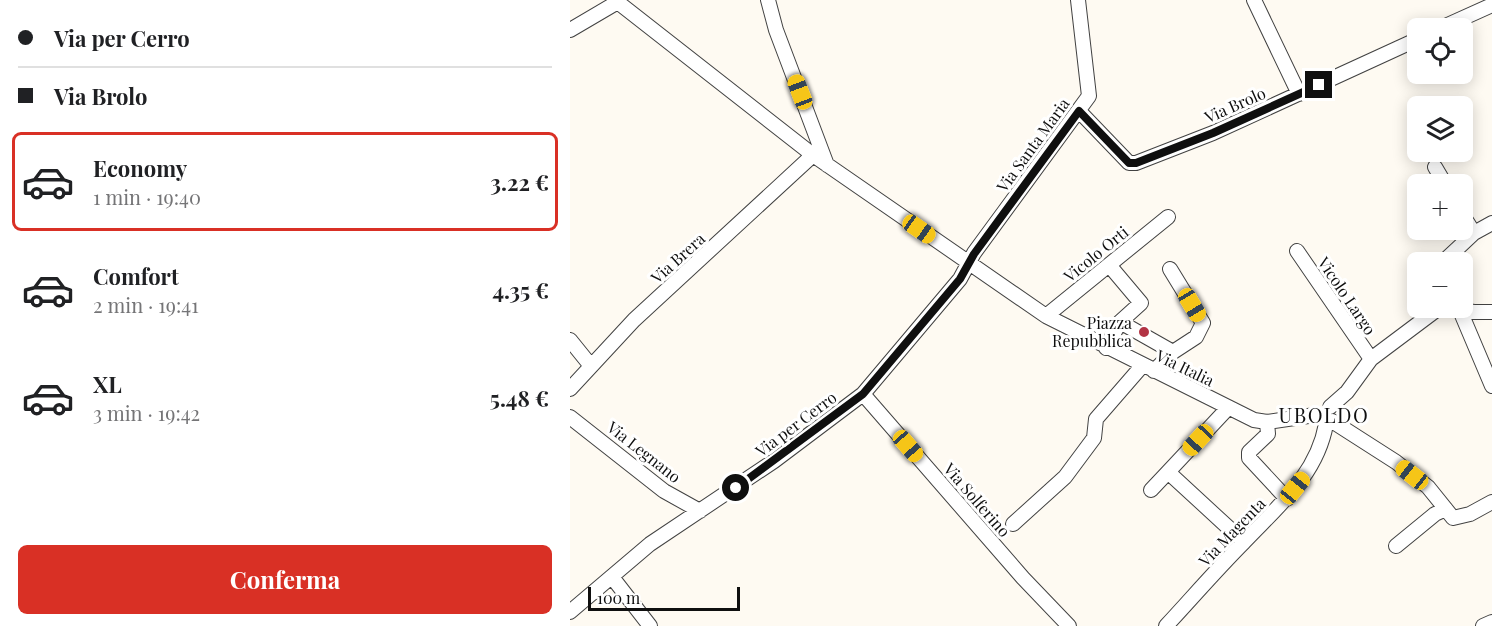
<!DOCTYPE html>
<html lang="it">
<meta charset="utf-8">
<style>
body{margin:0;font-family:"Playfair Display",serif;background:#f6f6f6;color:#202124;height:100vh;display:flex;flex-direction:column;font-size:22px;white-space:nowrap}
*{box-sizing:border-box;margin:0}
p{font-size:20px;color:#757577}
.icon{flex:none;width:33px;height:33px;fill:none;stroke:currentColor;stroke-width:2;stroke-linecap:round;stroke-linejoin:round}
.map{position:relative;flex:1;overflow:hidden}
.drawer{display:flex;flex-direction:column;background:#fff;width:570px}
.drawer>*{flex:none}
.top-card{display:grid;align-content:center;height:132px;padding:0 18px;background:#fff}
.tools{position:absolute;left:837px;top:18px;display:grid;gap:12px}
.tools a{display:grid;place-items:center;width:66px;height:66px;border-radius:9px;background:#fff;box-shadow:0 3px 15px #0003;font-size:30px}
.scale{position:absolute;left:18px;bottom:15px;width:152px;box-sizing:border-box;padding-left:6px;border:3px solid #0f0f0f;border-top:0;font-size:16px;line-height:21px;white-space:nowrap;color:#0f0f0f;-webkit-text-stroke:4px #fff;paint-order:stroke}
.end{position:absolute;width:27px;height:27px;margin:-14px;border:8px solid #0f0f0f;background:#fff;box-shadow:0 0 0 3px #fff}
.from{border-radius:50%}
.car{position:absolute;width:18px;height:36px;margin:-18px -9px;border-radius:8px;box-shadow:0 0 4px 2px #0007;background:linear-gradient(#f5c518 24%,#345 0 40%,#f5c518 0 76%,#345 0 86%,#f5c518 0)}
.top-card b{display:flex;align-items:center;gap:21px;height:57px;font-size:22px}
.top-card b+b{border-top:2px solid #e0e0e0}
.top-card i{width:15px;height:15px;background:#202124}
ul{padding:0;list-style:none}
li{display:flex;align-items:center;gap:18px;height:99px;margin:0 12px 9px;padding:0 6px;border:3px solid transparent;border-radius:9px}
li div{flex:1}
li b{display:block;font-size:22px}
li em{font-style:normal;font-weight:700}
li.active{border-color:#d93025}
li>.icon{width:54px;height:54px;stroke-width:1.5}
.primary-button{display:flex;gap:12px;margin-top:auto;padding:12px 18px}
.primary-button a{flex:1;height:69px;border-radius:9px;background:#d93025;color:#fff;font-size:24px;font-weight:700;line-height:69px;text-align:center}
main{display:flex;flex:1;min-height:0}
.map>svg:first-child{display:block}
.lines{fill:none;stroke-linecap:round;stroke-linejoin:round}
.minor-casing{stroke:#424242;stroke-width:16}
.minor{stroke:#fff;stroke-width:14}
.route{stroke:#0f0f0f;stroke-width:8}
.poi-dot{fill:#b23344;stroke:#fff;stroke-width:2}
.labels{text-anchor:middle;stroke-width:6;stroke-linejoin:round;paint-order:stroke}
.street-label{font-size:16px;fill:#0f0f0f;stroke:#fff}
.poi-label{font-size:16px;fill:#0f0f0f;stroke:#fff;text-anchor:end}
.quarter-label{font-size:20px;letter-spacing:1.5px;fill:#0f0f0f;stroke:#fff}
</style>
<main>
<section class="drawer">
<div class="top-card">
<b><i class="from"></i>Via per Cerro</b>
<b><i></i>Via Brolo</b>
</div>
<ul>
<li class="active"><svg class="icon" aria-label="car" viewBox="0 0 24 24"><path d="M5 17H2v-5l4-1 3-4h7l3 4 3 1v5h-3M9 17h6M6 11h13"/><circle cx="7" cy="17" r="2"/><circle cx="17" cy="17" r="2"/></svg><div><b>Economy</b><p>1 min · 19:40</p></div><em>3.22 €</em></li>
<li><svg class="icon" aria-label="car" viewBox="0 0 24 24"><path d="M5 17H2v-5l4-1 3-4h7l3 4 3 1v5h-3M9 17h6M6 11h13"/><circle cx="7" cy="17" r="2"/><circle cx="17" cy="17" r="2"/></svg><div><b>Comfort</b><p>2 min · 19:41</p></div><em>4.35 €</em></li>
<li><svg class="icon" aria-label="car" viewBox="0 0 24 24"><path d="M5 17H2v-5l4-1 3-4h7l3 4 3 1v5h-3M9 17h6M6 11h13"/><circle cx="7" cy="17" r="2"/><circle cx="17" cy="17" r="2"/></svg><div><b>XL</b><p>3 min · 19:42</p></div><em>5.48 €</em></li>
</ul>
<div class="primary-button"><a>Conferma</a></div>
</section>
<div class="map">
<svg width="922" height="626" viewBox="0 0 922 626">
<rect width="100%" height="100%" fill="#fefaf2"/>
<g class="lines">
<g class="minor-casing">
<path id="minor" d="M 45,0 L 243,155 L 476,316 L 684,420 L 697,422 L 745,415
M 198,0 L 206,30 L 257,165
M 684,0 L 729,94
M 871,28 L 922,5
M 0,30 L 46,3
M 509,111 L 559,163 L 566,163 L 643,133 L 848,39
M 865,167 L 875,184
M 892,214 L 904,233
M 727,251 L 801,359
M 873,262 L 904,233 L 922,223
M 600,269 L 633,323 L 626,337 L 603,352
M 889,308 L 922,386
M 882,309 L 904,312 L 922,312
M 476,316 L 598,217
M 550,322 L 603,352 L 584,371
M 0,340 L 21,366
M 536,348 L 550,322 L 571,303 L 539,265
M 0,389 L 64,320 L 243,155
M 293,394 L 453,578 L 499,626
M 760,407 L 777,392 L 801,359 L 869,308
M 658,408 L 598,472 L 674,542
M 0,417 L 94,491 L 130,511
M 762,421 L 826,462 L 858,487 L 883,518 L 900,514 L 922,502
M 697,422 L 698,434 L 679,452 L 679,458 L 717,499
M 581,490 L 598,472
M 443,524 L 495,477 L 524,438 L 526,419 L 572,366
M 826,546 L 865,514 L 876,509
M 42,577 L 80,626
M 0,612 L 80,544 L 204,461 L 293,394 L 390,279 L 404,253 L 519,96 L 508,0
M 596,626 C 622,598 647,569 674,542 C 708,506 747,475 756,424
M 913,626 L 922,622"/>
</g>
<use href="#minor" class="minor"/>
</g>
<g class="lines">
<path class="route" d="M 166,488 L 293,394 L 390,279 L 404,254 L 509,111 L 559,163 L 566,163 L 643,133 L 749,85"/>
</g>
<circle class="poi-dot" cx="574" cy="332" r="6"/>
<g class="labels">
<g class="street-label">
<text transform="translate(665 105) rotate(-24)" y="6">Via Brolo</text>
<text transform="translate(463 145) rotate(-54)" y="6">Via Santa Maria</text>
<text transform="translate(526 254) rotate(-39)" y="6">Vicolo Orti</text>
<text transform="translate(108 258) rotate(-42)" y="6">Via Brera</text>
<text transform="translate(777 296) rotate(56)" y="6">Vicolo Largo</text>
<text transform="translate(615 368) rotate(26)" y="6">Via Italia</text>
<text transform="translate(226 424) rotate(-37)" y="6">Via per Cerro</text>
<text transform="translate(74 452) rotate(38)" y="6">Via Legnano</text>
<text transform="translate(407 500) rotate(49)" y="6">Via Solferino</text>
<text transform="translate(662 532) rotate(-46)" y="6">Via Magenta</text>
</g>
<g class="poi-label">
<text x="562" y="329">Piazza<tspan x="562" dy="18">Repubblica</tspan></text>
</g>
<g class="quarter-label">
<text x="754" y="423">UBOLDO</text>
</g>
</g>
</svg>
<div class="tools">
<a><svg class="icon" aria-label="locate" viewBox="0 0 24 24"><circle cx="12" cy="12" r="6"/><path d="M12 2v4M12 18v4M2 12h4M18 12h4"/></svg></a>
<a><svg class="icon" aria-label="layers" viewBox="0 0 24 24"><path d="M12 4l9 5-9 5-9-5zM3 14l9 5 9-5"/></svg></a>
<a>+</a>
<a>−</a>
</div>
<div class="scale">100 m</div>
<i class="end from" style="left:166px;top:488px"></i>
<i class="end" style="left:749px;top:85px"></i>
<i class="car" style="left:230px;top:92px;rotate:339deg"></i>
<i class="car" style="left:349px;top:229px;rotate:125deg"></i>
<i class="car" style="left:622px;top:305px;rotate:149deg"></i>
<i class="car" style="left:628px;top:440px;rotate:223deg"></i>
<i class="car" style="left:338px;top:446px;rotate:139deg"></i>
<i class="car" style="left:842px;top:475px;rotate:308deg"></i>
<i class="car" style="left:725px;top:488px;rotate:39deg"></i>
</div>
</main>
